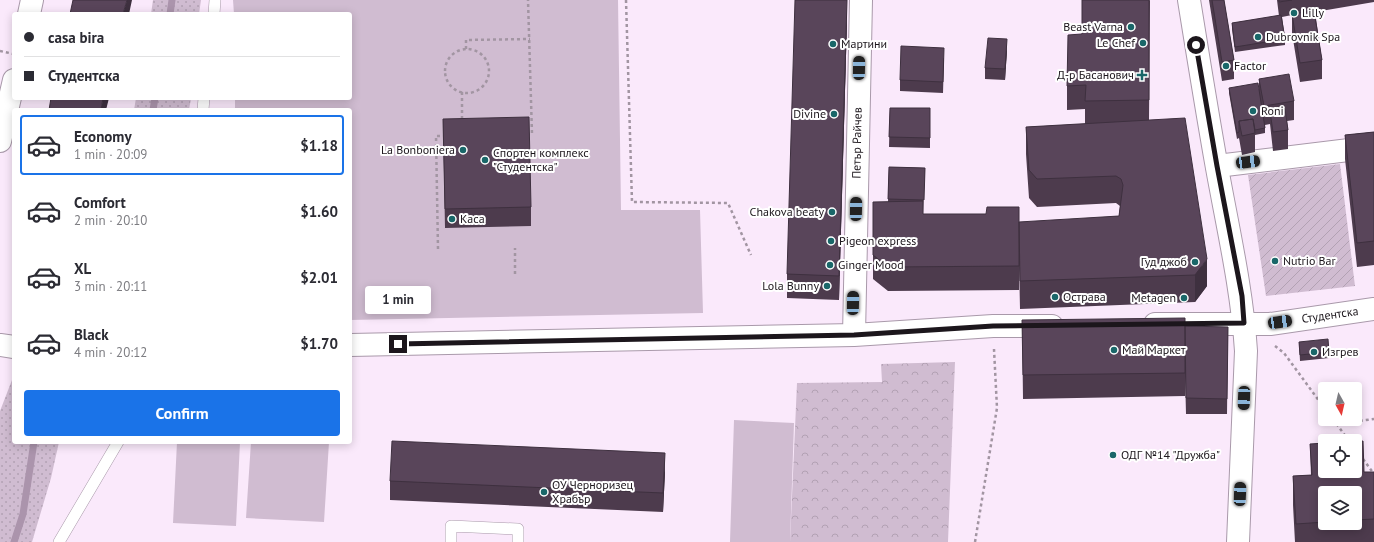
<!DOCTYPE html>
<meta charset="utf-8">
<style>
body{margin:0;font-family:"PT Sans",sans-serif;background:#f7f7f7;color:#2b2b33;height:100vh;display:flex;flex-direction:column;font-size:15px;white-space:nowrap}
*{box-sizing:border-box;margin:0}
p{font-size:13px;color:#7c7c81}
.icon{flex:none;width:22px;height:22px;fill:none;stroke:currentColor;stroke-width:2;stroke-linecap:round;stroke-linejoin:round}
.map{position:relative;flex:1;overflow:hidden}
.details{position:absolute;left:12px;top:108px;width:340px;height:336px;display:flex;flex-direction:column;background:#fff;border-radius:4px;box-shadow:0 2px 10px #0003}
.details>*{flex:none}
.banner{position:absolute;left:12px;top:12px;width:340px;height:88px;border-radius:4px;box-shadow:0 2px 10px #0003;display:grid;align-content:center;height:88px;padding:0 12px;background:#fff}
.needle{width:26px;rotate:172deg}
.fabs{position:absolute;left:1318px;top:382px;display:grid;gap:8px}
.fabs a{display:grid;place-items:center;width:44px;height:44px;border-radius:4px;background:#fff;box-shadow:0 2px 10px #0003;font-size:20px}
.end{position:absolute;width:18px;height:18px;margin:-9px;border:5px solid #1c161c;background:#fff;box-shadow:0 0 0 2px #fff}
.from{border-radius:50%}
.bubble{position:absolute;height:28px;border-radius:4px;background:#fff;box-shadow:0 2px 10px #0003;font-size:13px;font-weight:800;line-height:28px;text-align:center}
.car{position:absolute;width:12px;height:24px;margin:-12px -6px;border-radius:5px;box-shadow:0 0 3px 1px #0007;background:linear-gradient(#222 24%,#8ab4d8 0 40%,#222 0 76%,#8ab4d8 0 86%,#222 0)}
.banner b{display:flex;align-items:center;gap:14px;height:38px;font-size:15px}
.banner b+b{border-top:1px solid #e1e1e2}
.banner i{width:10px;height:10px;background:#2b2b33}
ul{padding:7px 0 0;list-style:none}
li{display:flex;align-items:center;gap:12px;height:60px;margin:0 8px 6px;padding:0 4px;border:2px solid transparent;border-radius:4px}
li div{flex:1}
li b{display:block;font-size:15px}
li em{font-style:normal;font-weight:800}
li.selected{border-color:#1a73e8}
li>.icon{width:36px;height:36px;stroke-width:1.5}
.action{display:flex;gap:8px;margin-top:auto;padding:8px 12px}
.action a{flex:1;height:46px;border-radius:4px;background:#1a73e8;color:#fff;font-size:16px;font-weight:800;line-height:46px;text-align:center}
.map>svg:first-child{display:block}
.grass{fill:url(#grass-dots)}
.park{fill:url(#park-crowns)}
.garden{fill:url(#garden-furrows)}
.pitch{fill:#d0bcd1}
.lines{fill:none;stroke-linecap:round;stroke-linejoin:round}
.stream{stroke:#ab94ac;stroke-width:7}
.service-casing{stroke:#a999aa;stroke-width:12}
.minor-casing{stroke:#a999aa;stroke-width:24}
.tertiary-casing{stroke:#a999aa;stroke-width:24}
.path{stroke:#a295a2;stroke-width:2.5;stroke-dasharray:3 3;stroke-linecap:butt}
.service{stroke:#fff;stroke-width:11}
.minor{stroke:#fff;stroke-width:22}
.tertiary{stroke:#fff;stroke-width:22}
.wall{fill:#4d3b4d;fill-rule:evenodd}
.shaded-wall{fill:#3e303f}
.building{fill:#59455a;stroke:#3e303f}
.route{stroke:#1c161c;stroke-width:5}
.poi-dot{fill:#196769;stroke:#fff;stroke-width:1.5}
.labels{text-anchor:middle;stroke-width:4;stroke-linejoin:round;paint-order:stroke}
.poi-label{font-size:12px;fill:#1c161c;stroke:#fff;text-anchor:start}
.street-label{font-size:12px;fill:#1c161c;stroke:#fff}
</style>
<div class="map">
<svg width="1374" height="542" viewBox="0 0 1374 542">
<defs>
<pattern id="grass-dots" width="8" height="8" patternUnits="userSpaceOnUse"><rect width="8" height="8" fill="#d0bcd1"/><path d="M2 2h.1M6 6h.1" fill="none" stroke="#b2a1b3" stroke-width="1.8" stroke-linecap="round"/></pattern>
<pattern id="park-crowns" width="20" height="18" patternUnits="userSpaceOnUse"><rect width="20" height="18" fill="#d0bcd1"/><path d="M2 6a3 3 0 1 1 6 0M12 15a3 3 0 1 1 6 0" fill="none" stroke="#b2a1b3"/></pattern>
<pattern id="garden-furrows" width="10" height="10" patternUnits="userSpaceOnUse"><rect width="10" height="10" fill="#d0bcd1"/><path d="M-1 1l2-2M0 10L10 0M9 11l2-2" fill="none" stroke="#b2a1b3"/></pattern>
</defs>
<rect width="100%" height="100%" fill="#fae9fb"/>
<path class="grass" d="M 153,0 L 201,0 L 199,14 L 151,14 Z
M 136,98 L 191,98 L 189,110 L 134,110 Z
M 12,380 L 14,380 L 14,442 L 59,442 L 51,478 L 32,542 L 0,542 L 0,411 Z"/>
<path class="park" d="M 955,362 L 948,542 L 790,542 L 797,383 L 882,382 L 881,364 Z"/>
<path class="garden" d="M 1340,164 L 1355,286 L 1266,296 L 1248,175 Z"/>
<path class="pitch" d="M 233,0 L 618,0 L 621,210 L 700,210 L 703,313 L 350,320 L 350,110 L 235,110 L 235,98 L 350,98 L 350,14 L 234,14 Z
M 734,420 L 794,423 L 790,542 L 730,542 Z
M 177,442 L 240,442 L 236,526 L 173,523 Z
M 251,442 L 329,442 L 324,522 L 246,518 Z"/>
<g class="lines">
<path class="stream" d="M 170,14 L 172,0
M 153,110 L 155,98
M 14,542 L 23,514 L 34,442"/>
<g class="service-casing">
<path id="service" d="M 214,14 L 215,0
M 203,110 L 204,98
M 59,542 L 118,442
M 451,542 L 451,526 L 518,529 L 518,542"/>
</g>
<g class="minor-casing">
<path id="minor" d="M 1217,166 L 1374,147
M 1155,324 L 1270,324 L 1374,309
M 854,335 L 861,0
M 0,345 L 14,347
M 350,345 L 854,335 L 993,326 L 1052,326"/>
</g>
<g class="tertiary-casing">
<path id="tertiary" d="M 1189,0 C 1198,56 1207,112 1217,168 C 1228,229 1242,289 1246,351 L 1238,542
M 29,14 L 32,0
M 0,141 L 14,80"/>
</g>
<path class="path" d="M 626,0 L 632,202 L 728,203 L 751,255
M 466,49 L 466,40 L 530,39
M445 71a22 22 0 1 1 44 0a22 22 0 1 1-44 0Z
M 0,51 L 14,54
M 462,92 L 462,121
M 527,134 L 532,134 L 528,0
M 438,249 L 436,136 L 446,136
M 515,274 L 515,248
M 1275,346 L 1284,353 L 1325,409
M 1333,419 L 1349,441
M 1336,424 L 1374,419
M 1363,459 L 1374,474
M 975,542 L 997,408 L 994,349"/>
<use href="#service" class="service"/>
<use href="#minor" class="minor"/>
<use href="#tertiary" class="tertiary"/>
</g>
<path class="wall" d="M 1150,0 L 1149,120 L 1207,286 L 1195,302 L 1020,309 L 1019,261 L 1019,290 L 888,291 L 873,279 L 873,202 L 888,202 L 889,167 L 925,168 L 923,214 L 1019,224 L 1119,216 L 1120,206 L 1116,203 L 1037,207 L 1029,198 L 1026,154 L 1026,127 L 1085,124 L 1085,109 L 1067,110 L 1067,86 L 1082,34 Z
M 1209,0 L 1224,0 L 1234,60 L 1234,79 L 1222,81 Z
M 1277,0 L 1374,0 L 1374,2 L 1315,12 L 1322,60 L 1322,79 L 1300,82 L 1292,33 L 1292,15 L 1282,17 L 1285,39 L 1285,45 L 1235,52 L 1232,29 L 1232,23 L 1279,16 Z
M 847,21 L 839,300 L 787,298 L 787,274 Z
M 1007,50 L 1005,80 L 985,79 L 985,68 Z
M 944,58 L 943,93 L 900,91 L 900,80 Z
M 1259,79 L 1294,101 L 1294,120 L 1287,121 L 1288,130 L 1288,149 L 1273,151 L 1270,124 L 1265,125 L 1265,133 L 1255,135 L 1255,152 L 1242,155 L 1239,138 L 1237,139 L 1229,93 L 1229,88 L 1259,92 Z
M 890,108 L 930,108 L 930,148 L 889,147 Z
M 443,119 L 531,207 L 531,226 L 445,228 Z
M 1374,132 L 1374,265 L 1357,267 L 1345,159 L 1345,135 Z
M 1022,320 L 1185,326 L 1228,327 L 1227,414 L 1186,414 L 1185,374 L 1185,396 L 1023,399 Z
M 1299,342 L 1329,352 L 1329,358 L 1300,361 Z
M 1310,444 L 1364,472 L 1374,472 L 1374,542 L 1295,542 L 1293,505 L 1293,476 L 1311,475 ZM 1325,493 L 1355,493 L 1355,523 L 1325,523 Z
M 665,472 L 663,512 L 390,500 L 390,481 Z"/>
<path class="shaded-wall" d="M 127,0 L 132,0 L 129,14 L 123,14 Z
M 847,0 L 847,21 L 839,300 L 839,276 Z
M 1007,39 L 1007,50 L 1005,80 L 1005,69 Z
M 103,98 L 109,98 L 106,110 L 101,110 Z
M 1207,259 L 1207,286 L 1195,302 L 1195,275 Z
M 665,453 L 665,472 L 663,512 L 663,493 Z"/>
<path class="building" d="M 73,0 L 127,0 L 123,14 L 70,14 Z
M 795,0 L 847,0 L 839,276 L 787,274 Z
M 1082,0 L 1149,0 L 1149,100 L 1085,101 L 1086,85 L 1067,86 L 1068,35 L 1082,34 Z
M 1212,0 L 1224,0 L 1234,60 L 1222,62 Z
M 1279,0 L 1292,0 L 1279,2 Z
M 1314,11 L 1322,60 L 1300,63 L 1292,14 Z
M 1281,15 L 1285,39 L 1235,47 L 1232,23 Z
M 988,38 L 1007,39 L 1005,69 L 985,68 Z
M 901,46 L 944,48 L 943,82 L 900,80 Z
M 1289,74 L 1294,101 L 1264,106 L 1259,79 Z
M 1258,83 L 1265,128 L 1255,130 L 1253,119 L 1239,121 L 1239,132 L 1237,133 L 1229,88 Z
M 51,98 L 103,98 L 101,110 L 49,110 Z
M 890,108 L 930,108 L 930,138 L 889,137 Z
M 1285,109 L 1288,130 L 1273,132 L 1270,111 Z
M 529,117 L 531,207 L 445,209 L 443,119 Z
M 1185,118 L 1207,259 L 1195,275 L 1020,281 L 1019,222 L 1119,216 L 1123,185 L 1121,179 L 1116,176 L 1037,179 L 1029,170 L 1026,127 Z
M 1253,119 L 1255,133 L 1242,136 L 1239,121 Z
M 1374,132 L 1374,241 L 1357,243 L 1345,135 Z
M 889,167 L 925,168 L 924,200 L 888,199 Z
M 923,201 L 923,214 L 986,214 L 987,207 L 1019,207 L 1019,266 L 888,267 L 873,255 L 873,202 Z
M 1185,318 L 1185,373 L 1023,375 L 1022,320 Z
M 1185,326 L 1228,327 L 1227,399 L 1186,398 Z
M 1328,339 L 1329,352 L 1300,355 L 1299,342 Z
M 392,441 L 665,453 L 663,493 L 390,481 Z
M 1363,441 L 1364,472 L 1374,472 L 1374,519 L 1355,520 L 1355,493 L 1325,493 L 1325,522 L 1296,524 L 1293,476 L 1312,475 L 1310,444 L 1325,443 L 1325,471 L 1355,471 L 1355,442 Z"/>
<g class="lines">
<path class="route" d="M 398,344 L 854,335 L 993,326 L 1244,323 L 1242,296 L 1217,166 L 1196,45"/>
</g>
<g class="poi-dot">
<circle cx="1294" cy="13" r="4"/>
<circle cx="1131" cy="27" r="4"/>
<circle cx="1258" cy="37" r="4"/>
<circle cx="1143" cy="43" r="4"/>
<circle cx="833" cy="44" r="4"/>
<circle cx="1226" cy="66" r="4"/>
<path d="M1140 69h4v4h4v4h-4v4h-4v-4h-4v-4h4z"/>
<circle cx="1253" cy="111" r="4"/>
<circle cx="834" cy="114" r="4"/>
<circle cx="463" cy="150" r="4"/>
<circle cx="485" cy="160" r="4"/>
<circle cx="832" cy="212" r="4"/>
<circle cx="452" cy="219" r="4"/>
<circle cx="831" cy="241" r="4"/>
<circle cx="1275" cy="261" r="4"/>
<circle cx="1195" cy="262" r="4"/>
<circle cx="830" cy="265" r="4"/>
<circle cx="827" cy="286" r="4"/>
<circle cx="1055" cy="297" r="4"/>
<circle cx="1184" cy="298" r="4"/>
<circle cx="1114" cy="350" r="4"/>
<circle cx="1314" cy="352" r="4"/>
<circle cx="1113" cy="455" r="4"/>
<circle cx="544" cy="492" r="4"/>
</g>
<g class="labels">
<g class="poi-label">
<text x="1302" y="17">Lilly</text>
<text x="1123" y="31" text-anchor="end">Beast Varna</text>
<text x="1266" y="41">Dubrovnik Spa</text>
<text x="1135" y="47" text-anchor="end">Le Chef</text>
<text x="841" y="48">Мартини</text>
<text x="1234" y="70">Factor</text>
<text x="1134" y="79" text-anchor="end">Д-р Басанович</text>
<text x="1261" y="115">Roni</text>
<text x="826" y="118" text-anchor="end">Divine</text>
<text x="455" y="154" text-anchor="end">La Bonboniera</text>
<text x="493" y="157">Спортен комплекс<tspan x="493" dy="14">"Студентска"</tspan></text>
<text x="824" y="216" text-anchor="end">Chakova beaty</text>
<text x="460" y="223">Каса</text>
<text x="839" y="245">Pigeon express</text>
<text x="1283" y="265">Nutrio Bar</text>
<text x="1187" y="266" text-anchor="end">Гуд джоб</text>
<text x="838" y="269">Ginger Mood</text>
<text x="819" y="290" text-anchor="end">Lola Bunny</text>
<text x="1063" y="301">Острава</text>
<text x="1176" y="302" text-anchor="end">Metagen</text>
<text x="1122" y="354">Май Маркет</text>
<text x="1322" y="356">Изгрев</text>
<text x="1121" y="459">ОДГ №14 "Дружба"</text>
<text x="552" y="489">ОУ Черноризец<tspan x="552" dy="14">Храбър</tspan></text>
</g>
<g class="street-label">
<text transform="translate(857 143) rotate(-89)" y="4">Петър Райчев</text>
<text transform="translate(1330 315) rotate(-8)" y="4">Студентска</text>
</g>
</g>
</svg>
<div class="fabs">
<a><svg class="needle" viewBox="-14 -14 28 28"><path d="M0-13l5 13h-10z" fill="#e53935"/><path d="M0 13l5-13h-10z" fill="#7c7c81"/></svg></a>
<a><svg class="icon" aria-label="locate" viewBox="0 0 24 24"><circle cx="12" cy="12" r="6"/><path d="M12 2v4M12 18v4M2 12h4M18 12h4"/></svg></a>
<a><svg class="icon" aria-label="layers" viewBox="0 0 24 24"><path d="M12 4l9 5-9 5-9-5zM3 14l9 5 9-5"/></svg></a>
</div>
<i class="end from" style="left:1196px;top:45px"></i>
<i class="end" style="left:398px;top:344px"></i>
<div class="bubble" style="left:365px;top:286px;width:66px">1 min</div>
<i class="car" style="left:859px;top:68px;rotate:1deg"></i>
<i class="car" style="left:1248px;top:162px;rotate:83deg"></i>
<i class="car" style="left:856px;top:209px;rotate:1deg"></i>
<i class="car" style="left:853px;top:303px;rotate:1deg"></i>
<i class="car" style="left:1280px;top:322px;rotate:82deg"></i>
<i class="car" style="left:1244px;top:398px;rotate:182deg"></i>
<i class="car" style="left:1240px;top:494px;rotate:2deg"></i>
<div class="banner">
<b><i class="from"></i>casa bira</b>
<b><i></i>Студентска</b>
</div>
<section class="details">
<ul>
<li class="selected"><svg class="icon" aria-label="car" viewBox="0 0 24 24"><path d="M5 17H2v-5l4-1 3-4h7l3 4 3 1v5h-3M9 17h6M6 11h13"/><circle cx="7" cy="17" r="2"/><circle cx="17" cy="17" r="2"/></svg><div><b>Economy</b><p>1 min · 20:09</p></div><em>$1.18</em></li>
<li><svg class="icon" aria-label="car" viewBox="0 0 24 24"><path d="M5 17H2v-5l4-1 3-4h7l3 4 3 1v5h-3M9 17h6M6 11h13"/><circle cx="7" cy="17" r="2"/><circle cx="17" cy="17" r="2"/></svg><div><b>Comfort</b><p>2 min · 20:10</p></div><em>$1.60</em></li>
<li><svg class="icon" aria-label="car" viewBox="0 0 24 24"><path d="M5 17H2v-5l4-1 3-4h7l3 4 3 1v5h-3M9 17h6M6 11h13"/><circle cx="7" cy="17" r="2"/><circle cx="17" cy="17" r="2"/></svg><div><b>XL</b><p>3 min · 20:11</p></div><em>$2.01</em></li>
<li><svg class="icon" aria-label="car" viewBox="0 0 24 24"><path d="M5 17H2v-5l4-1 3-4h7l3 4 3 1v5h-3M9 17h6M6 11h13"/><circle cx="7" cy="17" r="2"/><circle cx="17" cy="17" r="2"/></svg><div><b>Black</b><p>4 min · 20:12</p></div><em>$1.70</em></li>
</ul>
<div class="action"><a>Confirm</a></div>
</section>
</div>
